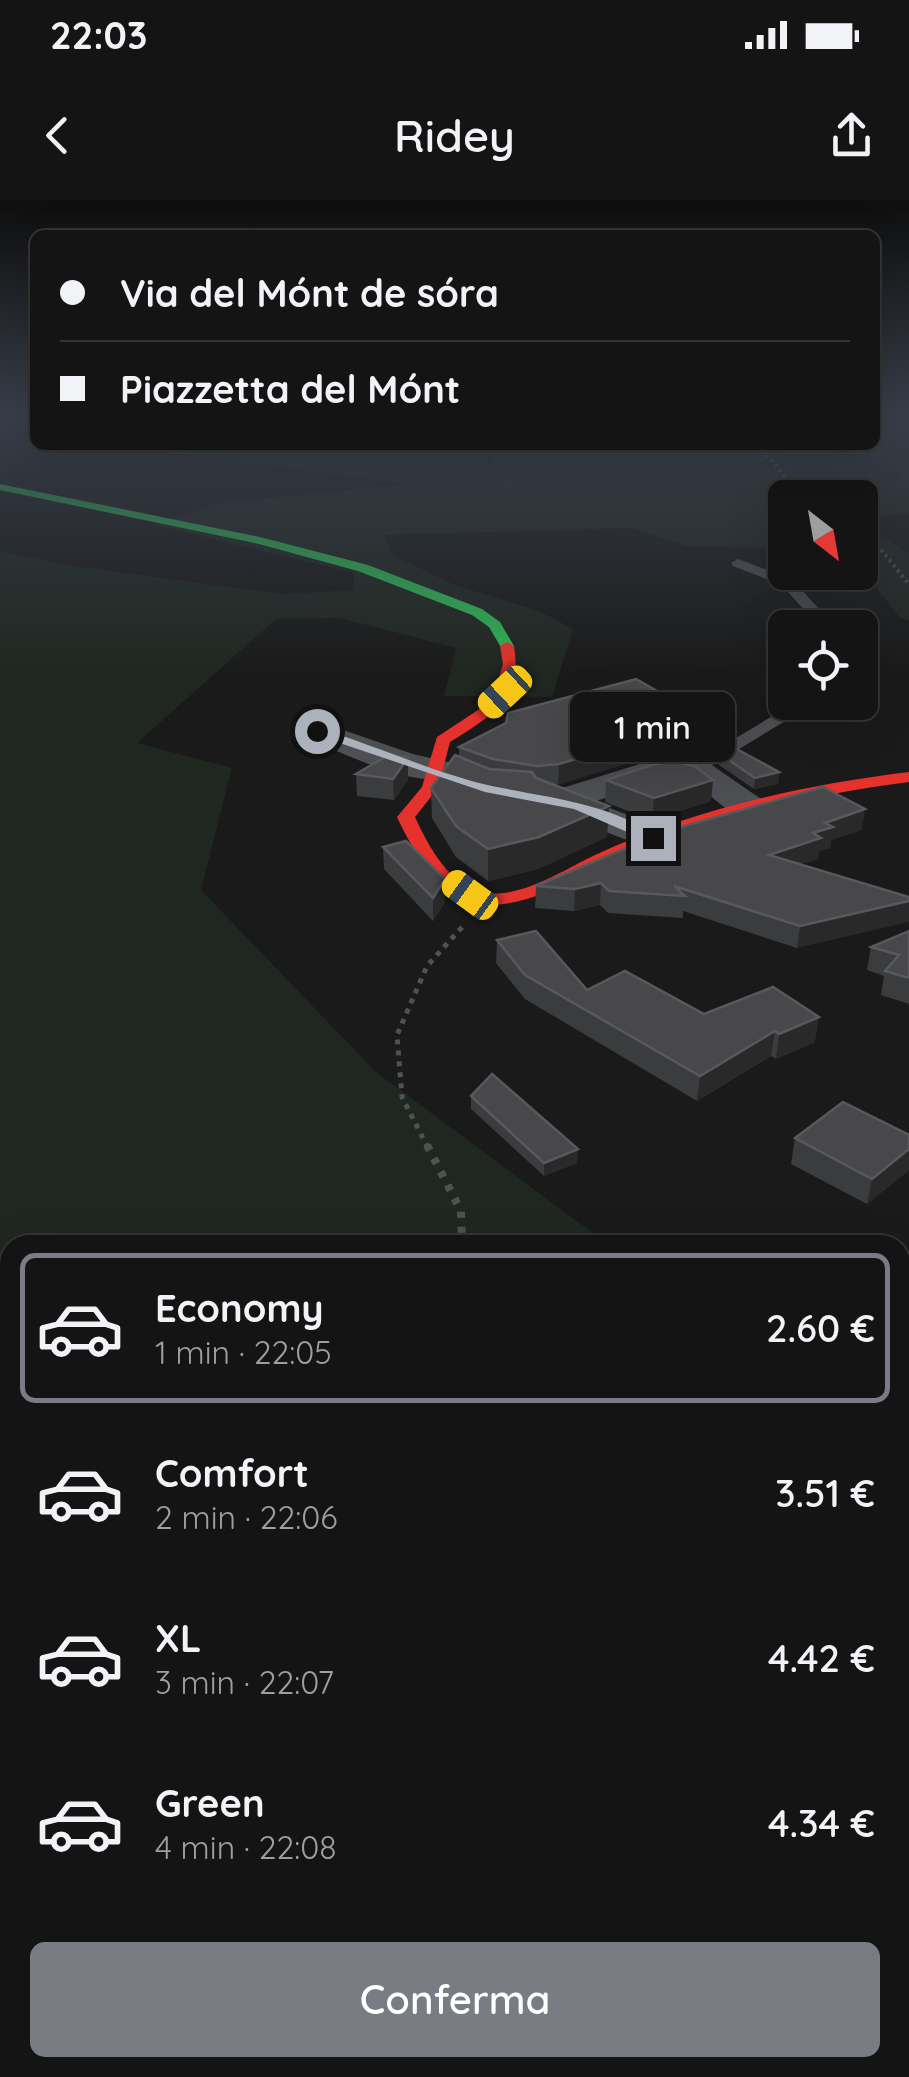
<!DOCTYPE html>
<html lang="it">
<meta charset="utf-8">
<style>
body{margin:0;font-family:Quicksand,sans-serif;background:#212122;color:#f1f3f6;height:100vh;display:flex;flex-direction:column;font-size:38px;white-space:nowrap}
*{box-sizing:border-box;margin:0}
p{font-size:32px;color:#9d9ea0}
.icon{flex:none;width:55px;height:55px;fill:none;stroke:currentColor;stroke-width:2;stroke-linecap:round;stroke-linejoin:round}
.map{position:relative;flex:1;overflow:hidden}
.panel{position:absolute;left:0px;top:1035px;width:910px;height:842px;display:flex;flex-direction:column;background:#141414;border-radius:30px 30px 0 0;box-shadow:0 10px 40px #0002,0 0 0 2px #333334}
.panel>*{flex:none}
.top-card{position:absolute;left:30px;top:30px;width:850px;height:220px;border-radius:15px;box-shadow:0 10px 40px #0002,0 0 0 2px #333334;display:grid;align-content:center;height:220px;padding:0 30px;background:#141414}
.needle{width:65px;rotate:149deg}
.buttons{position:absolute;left:768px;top:280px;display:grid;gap:20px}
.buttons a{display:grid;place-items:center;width:110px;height:110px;border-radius:15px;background:#141414;box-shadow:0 10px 40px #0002,0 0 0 2px #333334;font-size:50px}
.end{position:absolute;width:45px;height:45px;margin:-22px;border:12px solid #acb1bb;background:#111;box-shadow:0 0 0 5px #111}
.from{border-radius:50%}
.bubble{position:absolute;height:70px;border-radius:15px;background:#141414;box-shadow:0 10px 40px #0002,0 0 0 2px #333334;font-size:32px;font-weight:600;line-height:70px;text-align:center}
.car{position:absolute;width:30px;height:60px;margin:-30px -15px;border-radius:12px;box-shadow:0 0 8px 2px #0007;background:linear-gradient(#f5c518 24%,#345 0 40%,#f5c518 0 76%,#345 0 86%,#f5c518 0)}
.top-card b{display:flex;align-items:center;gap:35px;height:95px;font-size:38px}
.top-card b+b{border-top:2px solid #333334}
.top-card i{width:25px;height:25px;background:#f1f3f6}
ul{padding:18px 0 0;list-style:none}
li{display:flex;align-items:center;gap:30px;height:150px;margin:0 20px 15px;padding:0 10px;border:5px solid transparent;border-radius:15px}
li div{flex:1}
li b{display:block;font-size:38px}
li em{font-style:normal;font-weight:600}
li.active{border-color:#797c83}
li>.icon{width:90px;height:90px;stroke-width:1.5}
.action{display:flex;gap:20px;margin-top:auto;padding:20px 30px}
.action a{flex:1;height:115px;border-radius:15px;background:#797c83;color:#fff;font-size:40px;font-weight:600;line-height:115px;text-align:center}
.status{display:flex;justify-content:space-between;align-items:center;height:70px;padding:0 50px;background:#141414;direction:ltr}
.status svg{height:28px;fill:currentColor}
header{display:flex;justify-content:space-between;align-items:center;height:130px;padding:0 30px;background:#141414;font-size:45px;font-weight:600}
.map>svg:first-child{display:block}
.green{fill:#202721}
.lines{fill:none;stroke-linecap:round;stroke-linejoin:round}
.path-far3{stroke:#505155;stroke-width:4;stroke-dasharray:2.5 4;stroke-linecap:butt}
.path-far2{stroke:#505155;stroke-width:5;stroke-dasharray:5 6;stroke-linecap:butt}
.path-far1{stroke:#505155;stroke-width:8;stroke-dasharray:6 9;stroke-linecap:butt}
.path{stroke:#505155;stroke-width:9;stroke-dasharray:8 11;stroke-linecap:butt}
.lane{fill:#4e4f53;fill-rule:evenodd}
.street{fill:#4e4f53;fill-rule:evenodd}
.fast{fill:#30b455;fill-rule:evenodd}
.jam{fill:#e5322d;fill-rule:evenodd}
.wall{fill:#3b3c3d}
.shaded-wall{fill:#29292a}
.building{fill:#48484b;stroke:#57595c;stroke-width:2.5}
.route{fill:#acb1bb}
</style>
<div class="status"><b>22:03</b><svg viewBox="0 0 49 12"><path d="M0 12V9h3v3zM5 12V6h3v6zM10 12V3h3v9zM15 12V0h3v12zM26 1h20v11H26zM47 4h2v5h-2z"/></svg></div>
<header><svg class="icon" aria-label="back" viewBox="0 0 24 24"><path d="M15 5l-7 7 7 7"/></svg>Ridey<svg class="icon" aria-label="share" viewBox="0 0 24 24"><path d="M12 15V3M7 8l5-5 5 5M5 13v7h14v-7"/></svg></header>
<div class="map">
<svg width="909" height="1877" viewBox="0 0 909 1877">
<rect width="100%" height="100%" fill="#1a1a1a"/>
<path class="green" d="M 875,212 L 909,212 L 909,314 L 860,316 L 860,298 L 785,298 L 785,348 L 689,347 L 632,328 L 384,335 L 392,355 L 455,385 L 539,411 L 573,429 L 552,497 L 444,496 L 456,448 L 340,418 L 276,419 L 137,543 L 232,568 L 201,690 L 376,872 L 609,1045 L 10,1045 L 10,1286 L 0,1292 L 0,351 L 73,366 L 283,394 L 353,390 L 354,373 L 155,325 L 218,303 L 445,280 L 405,284 L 117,246 L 469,245 L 485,252 L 493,275 L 490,252 L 474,245 L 875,245 Z
M 860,324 L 909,353 L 909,420 L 900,418 L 860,367 Z
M 909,1057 L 909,1499 L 900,1489 L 900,1063 Z
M 576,1868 L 696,1868 L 694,1877 L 577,1877 Z"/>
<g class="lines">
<path class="path-far3" d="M 758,245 L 804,298
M 860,335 L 878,346 L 909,384"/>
<path class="path-far2" d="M 428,948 L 402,897 L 397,835 L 427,766 L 463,726"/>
<path class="path-far1" d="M 427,945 L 461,1011 L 462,1045
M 0,1349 L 10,1344"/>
<path class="path" d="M 634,1877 L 635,1868"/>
<path class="lane" d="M 738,359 L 792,379 L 836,428 L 820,428 L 782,385 L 733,366 L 731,363 Z
M 796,502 L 817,502 L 699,573 L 693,574 L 684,569 Z"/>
<path class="street" d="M 317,521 L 413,554 L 448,562 L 453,570 L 448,578 C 409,587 342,552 305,538 L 300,531 L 305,524 Z
M 693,558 L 706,561 L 761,599 L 767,607 L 761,615 C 727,624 715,591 686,581 C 660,572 619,594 594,602 L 667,630 L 672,638 L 667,646 L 653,650 L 538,606 L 532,598 L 538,590 L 559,589 L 656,559 Z"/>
<path class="fast" d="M 0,284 L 260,337 L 368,365 L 482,409 L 500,422 L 514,446 L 502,449 L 489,427 L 472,415 L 358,371 L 259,344 L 0,290 Z"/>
<path class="jam" d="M 507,442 L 514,446 C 523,499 490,517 450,542 L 438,588 L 415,617 C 429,647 450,687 485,693 C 521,698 562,671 593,656 C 690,610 802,585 909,572 L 909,582 C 828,592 749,610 671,637 C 622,654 535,710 486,704 C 440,698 415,655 397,617 L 422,587 L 437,537 L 478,510 L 495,491 L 503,464 L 500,446 Z"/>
</g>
<path class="wall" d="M 717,525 L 715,546 L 699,556 L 655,555 L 556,585 L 607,637 L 538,669 L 488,681 L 456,657 L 432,618 L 431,588 L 459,557 L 459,547 Z
M 720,554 L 779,572 L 778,584 L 754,589 L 719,565 Z
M 408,558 L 408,580 L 394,600 L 357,596 L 356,574 Z
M 606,580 L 711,601 L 652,620 L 605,602 Z
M 862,630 L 831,640 L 830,648 L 819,651 L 818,659 L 801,664 L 909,697 L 797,748 L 683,711 L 683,718 L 608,713 L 600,705 L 574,711 L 535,708 L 536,686 Z
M 383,647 L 445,702 L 433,721 L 384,669 Z
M 909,731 L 909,804 L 881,795 L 884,776 L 867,770 L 871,747 Z
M 497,740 L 587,790 L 704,814 L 815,842 L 776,859 L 771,856 L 697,901 L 525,799 L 496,763 Z
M 471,896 L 578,949 L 577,963 L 544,976 L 471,909 Z
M 909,935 L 909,970 L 867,1004 L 791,964 L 795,938 Z"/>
<path class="shaded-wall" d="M 717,525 L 715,546 L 699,556 L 701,535 Z
M 657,535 L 655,555 L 558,585 L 559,564 Z
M 408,558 L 408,580 L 394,600 L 393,579 Z
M 779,572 L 778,584 L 754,589 L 755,578 Z
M 713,580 L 711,601 L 652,620 L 654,598 Z
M 609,606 L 607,637 L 538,669 L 488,681 L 488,649 Z
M 865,609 L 862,630 L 831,640 L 830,648 L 819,651 L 818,659 L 766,676 L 769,655 L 813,633 L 825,623 Z
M 445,679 L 445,702 L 433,721 L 433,698 Z
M 601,683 L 600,705 L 574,711 L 575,689 Z
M 909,701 L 909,722 L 797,748 L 800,726 Z
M 819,817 L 815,842 L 776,859 L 779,834 Z
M 775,831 L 771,856 L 697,901 L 700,876 Z
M 578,949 L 577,963 L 544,976 L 544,963 Z
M 909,949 L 909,970 L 867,1004 L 872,979 Z"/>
<path class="building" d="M 636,479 L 717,525 L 701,535 L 657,535 L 559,564 L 537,566 L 493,559 L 459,547 L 506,523 L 508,513 Z
M 733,547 L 779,572 L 755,578 L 720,554 Z
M 390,554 L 408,558 L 393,579 L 356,574 Z
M 455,555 L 489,569 L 532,572 L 536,578 L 609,606 L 539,637 L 488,649 L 456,626 L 431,588 Z
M 677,561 L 696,567 L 713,580 L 654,598 L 606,580 L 655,564 Z
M 823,587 L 865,609 L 825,623 L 833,627 L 813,633 L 821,638 L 769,655 L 909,697 L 909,701 L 800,726 L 674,686 L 685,696 L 609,691 L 601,683 L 575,689 L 536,686 L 667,631 Z
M 406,641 L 445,679 L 433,698 L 383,647 Z
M 536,731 L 587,790 L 625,771 L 704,814 L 773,787 L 819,817 L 779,834 L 775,831 L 700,876 L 525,775 L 497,740 Z
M 909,731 L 909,778 L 885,771 L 899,755 L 871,747 Z
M 492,874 L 578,949 L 544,963 L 471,896 Z
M 843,902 L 909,935 L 909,949 L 872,979 L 795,938 Z"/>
<linearGradient id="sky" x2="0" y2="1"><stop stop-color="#0e0e0e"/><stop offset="0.45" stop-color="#383e49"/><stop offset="1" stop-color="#383e49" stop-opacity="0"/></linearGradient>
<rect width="909" height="475" fill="url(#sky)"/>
<path class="route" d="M 317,528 C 376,545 433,573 492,586 C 548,598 612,603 659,638 L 648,641 L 574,609 L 485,592 L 313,534 Z"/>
</svg>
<div class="buttons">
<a><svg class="needle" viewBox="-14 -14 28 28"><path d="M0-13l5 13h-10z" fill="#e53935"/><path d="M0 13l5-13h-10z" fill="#9d9ea0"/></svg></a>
<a><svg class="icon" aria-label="locate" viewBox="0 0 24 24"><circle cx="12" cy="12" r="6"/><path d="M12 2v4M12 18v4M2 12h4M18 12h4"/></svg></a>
</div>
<i class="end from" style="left:317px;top:531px"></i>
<i class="end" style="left:653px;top:638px"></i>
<div class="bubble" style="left:570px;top:492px;width:165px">1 min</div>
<i class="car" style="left:505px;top:492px;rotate:227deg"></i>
<i class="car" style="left:470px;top:695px;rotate:306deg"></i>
<div class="top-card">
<b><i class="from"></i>Via del Mónt de sóra</b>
<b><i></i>Piazzetta del Mónt</b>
</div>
<section class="panel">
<ul>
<li class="active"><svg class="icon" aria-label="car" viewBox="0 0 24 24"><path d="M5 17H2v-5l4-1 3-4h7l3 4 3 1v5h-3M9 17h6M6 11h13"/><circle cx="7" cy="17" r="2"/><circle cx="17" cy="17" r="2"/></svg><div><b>Economy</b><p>1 min · 22:05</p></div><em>2.60 €</em></li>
<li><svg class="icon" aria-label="car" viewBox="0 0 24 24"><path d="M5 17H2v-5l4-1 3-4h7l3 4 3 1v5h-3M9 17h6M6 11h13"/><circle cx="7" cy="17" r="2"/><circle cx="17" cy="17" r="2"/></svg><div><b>Comfort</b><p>2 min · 22:06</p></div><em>3.51 €</em></li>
<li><svg class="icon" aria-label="car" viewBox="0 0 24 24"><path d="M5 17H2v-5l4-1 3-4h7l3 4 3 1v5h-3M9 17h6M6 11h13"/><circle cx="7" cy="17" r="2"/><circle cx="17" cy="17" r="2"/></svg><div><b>XL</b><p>3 min · 22:07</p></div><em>4.42 €</em></li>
<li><svg class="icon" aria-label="car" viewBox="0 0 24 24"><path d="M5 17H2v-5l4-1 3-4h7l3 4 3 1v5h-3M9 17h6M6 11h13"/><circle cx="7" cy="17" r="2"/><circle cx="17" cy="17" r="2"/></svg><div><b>Green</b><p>4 min · 22:08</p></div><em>4.34 €</em></li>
</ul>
<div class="action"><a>Conferma</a></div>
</section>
</div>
